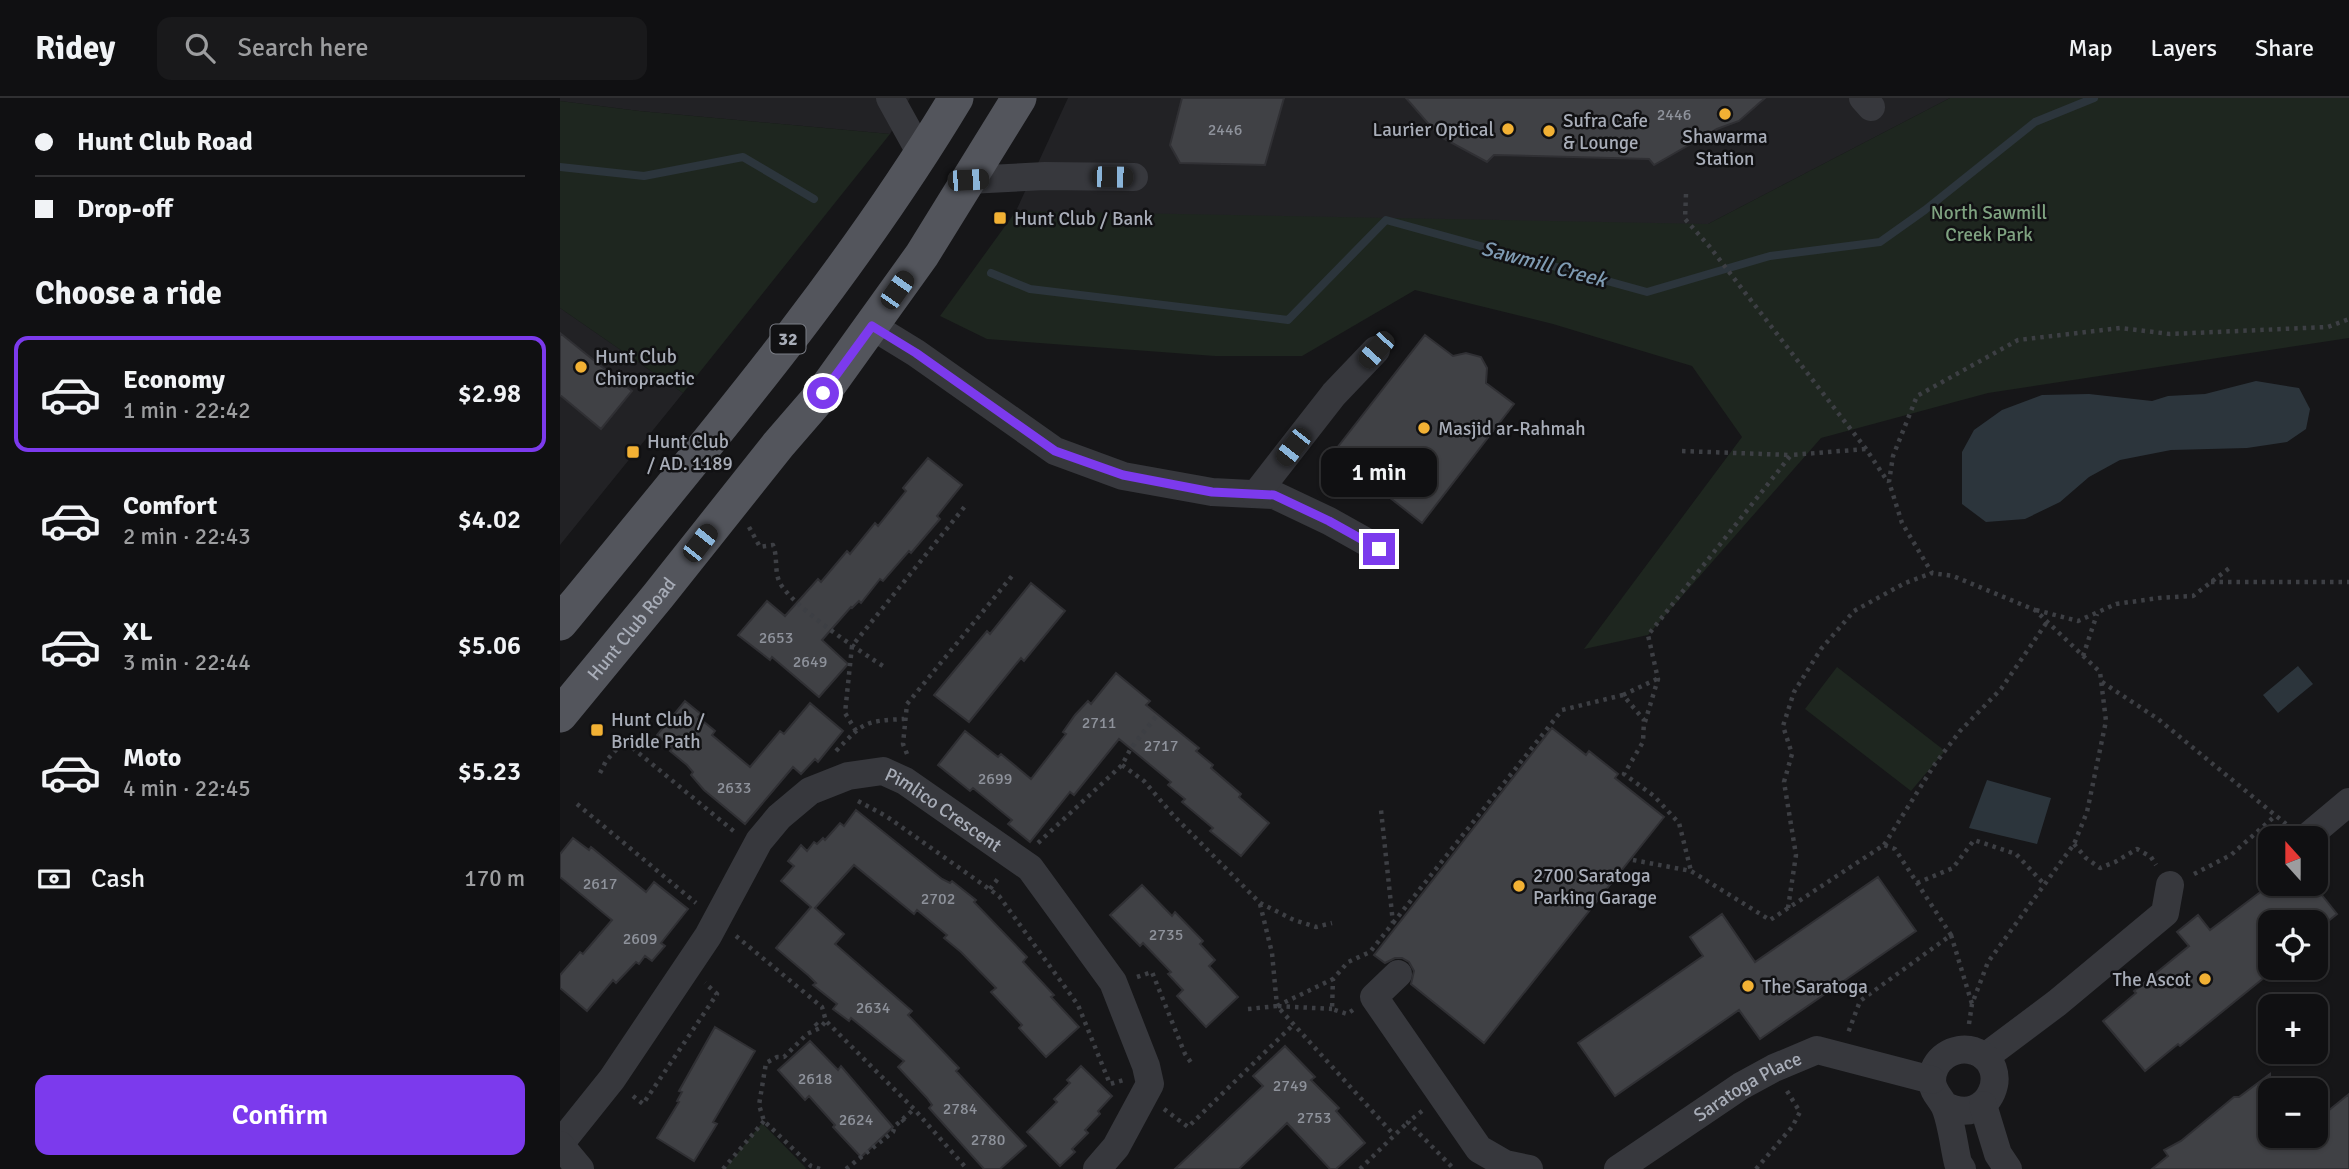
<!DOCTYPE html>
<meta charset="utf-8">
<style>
body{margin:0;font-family:Signika,sans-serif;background:#19191b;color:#f1f3f6;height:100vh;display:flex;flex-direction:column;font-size:26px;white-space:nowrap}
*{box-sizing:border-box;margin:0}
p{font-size:23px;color:#9c9d9f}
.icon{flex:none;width:38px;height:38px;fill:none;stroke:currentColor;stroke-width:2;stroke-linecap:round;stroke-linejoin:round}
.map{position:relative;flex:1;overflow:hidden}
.side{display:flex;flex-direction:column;background:#101012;width:560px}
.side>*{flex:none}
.banner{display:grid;align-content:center;height:154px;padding:0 35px;background:#101012}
.needle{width:46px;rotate:339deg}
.tools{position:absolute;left:1698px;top:728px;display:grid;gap:14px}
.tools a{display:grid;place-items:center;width:70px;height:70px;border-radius:14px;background:#101012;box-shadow:0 2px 5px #0004,0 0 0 2px #303032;font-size:35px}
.end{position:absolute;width:32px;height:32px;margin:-16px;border:9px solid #7c3aed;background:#fff;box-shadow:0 0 0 4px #fff}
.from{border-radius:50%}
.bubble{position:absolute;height:49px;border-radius:14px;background:#101012;box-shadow:0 2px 5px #0004,0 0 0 2px #303032;font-size:23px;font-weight:600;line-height:49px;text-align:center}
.car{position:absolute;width:21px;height:42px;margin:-21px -10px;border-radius:9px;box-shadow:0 0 5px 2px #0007;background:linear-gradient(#222 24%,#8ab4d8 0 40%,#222 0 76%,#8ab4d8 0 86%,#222 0)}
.banner b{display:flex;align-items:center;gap:24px;height:66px;font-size:26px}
.banner b+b{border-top:2px solid #303032}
.banner i{width:18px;height:18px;background:#f1f3f6}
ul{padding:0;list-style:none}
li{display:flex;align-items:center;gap:21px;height:116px;margin:0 14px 10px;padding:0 21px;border:4px solid transparent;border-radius:14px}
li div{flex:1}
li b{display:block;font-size:26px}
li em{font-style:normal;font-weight:600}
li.current{border-color:#7c3aed}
li>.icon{width:63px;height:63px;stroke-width:1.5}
h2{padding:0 35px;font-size:32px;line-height:84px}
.pay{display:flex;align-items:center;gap:18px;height:77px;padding:0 35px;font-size:26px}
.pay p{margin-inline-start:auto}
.cta{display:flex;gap:14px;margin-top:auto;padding:14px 35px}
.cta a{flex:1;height:80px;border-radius:14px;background:#7c3aed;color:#fff;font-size:28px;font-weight:600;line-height:80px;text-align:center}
header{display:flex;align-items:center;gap:42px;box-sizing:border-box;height:98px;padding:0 35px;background:#101012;border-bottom:2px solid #303032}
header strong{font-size:33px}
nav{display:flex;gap:38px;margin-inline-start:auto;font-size:24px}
.search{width:490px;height:63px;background:#19191b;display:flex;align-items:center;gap:18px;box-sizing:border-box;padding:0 24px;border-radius:14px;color:#9c9d9f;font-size:26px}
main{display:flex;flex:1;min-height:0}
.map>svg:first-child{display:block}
.built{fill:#222225}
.green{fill:#1e261f}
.water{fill:#2c353c}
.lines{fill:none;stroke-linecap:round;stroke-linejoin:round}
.stream{stroke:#2c353c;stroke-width:8}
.building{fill:#404145;stroke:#303034;stroke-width:2}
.path{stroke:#3d3f44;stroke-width:4.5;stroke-dasharray:3.5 5;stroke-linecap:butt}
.minor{stroke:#37383d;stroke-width:28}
.major{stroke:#53555c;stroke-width:35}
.route{stroke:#7c3aed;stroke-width:9}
.poi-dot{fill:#f2b134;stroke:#111113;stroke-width:2.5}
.labels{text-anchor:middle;stroke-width:5;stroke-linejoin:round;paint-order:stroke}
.number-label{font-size:16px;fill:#8e929b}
.shield{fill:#111113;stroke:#7b7e86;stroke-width:2}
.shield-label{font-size:18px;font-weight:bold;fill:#a8adb8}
.poi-label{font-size:19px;fill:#a8adb8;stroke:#111113;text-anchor:start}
.park-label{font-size:19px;fill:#7fa381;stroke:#111113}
.street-label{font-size:19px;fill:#a8adb8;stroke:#111113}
.water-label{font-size:21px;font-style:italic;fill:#7f9bb3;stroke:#111113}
</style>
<header>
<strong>Ridey</strong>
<div class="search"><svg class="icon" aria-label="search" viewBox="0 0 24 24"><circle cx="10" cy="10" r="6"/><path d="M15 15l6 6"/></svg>Search here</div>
<nav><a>Map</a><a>Layers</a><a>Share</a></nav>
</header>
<main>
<section class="side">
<div class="banner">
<b><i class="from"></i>Hunt Club Road</b>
<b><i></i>Drop-off</b>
</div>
<h2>Choose a ride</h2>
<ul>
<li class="current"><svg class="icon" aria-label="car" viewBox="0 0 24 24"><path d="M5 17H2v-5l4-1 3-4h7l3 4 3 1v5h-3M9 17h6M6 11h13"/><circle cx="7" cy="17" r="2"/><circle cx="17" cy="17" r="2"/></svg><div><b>Economy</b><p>1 min · 22:42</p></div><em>$2.98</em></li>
<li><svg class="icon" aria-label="car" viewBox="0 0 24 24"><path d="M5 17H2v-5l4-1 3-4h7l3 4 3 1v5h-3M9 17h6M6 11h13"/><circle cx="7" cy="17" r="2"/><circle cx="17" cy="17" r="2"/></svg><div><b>Comfort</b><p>2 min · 22:43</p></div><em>$4.02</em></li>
<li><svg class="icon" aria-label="car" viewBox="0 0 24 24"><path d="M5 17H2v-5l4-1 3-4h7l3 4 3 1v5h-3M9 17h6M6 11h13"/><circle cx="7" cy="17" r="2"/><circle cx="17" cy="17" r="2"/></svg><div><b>XL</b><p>3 min · 22:44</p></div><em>$5.06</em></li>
<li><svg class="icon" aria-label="car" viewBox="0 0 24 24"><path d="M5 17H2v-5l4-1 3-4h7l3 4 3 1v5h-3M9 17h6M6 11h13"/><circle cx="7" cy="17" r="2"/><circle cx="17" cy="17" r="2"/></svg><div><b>Moto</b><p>4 min · 22:45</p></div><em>$5.23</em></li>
</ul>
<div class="pay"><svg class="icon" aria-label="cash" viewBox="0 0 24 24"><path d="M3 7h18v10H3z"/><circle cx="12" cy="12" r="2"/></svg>Cash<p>170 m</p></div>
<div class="cta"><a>Confirm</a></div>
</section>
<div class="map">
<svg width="1789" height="1071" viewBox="0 0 1789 1071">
<rect width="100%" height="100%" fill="#161618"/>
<path class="built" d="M 0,0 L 350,0 L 330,36 L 79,13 L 0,3 Z
M 508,0 L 1390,0 L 1148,126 L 600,130 L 456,113 Z
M 0,210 L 123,295 L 0,447 Z"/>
<path class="green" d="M 1390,0 L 1789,0 L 1789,240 L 1428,295 L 1261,340 L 1088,537 L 1024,551 L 1182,339 L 1132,268 L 993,226 L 855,192 L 742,258 L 655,258 L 427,241 L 380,218 L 456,113 L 1148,126 Z
M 0,3 L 79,13 L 330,36 L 123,295 L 0,210 Z
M 1277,569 L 1385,653 L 1351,693 L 1245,611 Z
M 202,1025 L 246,1070 L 245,1071 L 165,1071 Z"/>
<path class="water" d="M 1696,283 L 1739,290 L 1750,311 L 1746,331 L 1727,344 L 1687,350 L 1611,352 L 1560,362 L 1529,379 L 1500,404 L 1465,421 L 1426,424 L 1402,406 L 1402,354 L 1414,332 L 1442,312 L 1482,297 L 1529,296 L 1592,303 L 1608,298 L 1645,296 Z
M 1738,568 L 1753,586 L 1718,615 L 1703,597 Z
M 1427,682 L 1491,700 L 1477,746 L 1409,730 Z"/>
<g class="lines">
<path class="stream" d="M 0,69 L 84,78 L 183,59 L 254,101
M 431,175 L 470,191 L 728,222 L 826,122 L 1087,194 L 1210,158 L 1320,144 L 1365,112 L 1475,24 L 1534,0"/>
</g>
<path class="building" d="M 622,0 L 724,0 L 705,67 L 620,65 L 610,47 Z
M 846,0 L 1205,0 L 1179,23 L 1157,31 L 1094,67 L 1089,61 L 934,57 L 927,64 L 879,38 Z
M 0,235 L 72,293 L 41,331 L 0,297 Z
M 865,237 L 893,258 L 906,255 L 921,259 L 927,270 L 926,285 L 954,306 L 862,425 L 773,355 Z
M 368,360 L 402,387 L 377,418 L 380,421 L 351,455 L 349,453 L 323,483 L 320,481 L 301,505 L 299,503 L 292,510 L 291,509 L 262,542 L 288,566 L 259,599 L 212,559 L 210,562 L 178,537 L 207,503 L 225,518 L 258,481 L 261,484 L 287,453 L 290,456 L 315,425 L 318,428 L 346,393 L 343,390 Z
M 471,485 L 505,513 L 464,563 L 461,560 L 409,624 L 374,597 L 427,533 L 430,536 Z
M 556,575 L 590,603 L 586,607 L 639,650 L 636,653 L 653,667 L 651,670 L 681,696 L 679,699 L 709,725 L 681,758 L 650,733 L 653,730 L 622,704 L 625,701 L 608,687 L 611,684 L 559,641 L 514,697 L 510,694 L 470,744 L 448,726 L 452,722 L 413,690 L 410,693 L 378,667 L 405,633 L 438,659 L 441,656 L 471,681 L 506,636 L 503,634 L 515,617 L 528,603 L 531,606 Z
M 125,603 L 141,616 L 138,619 L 155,633 L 152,637 L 190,669 L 220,633 L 224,636 L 250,605 L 283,633 L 258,664 L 255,661 L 241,676 L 233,669 L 185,726 L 144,692 L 131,677 L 133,674 L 127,667 L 110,653 L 113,650 L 97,637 Z
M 992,630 L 1026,657 L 1029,653 L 1058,676 L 1055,680 L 1104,719 L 924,945 L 851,886 L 854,873 L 849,864 L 842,860 L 835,860 L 825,865 L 814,857 Z
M 296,712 L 382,781 L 390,785 L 392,783 L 416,802 L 414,804 L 467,859 L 463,864 L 494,897 L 491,899 L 519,929 L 486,959 L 459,930 L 462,927 L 431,894 L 436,890 L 401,854 L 384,840 L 387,837 L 357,812 L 354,816 L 294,767 L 255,810 L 284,836 L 275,846 L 352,913 L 348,917 L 399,970 L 396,973 L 466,1048 L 440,1071 L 424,1071 L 369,1010 L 372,1007 L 367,1000 L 338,969 L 344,963 L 291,920 L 289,923 L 273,911 L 277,906 L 253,887 L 256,885 L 249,878 L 216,850 L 251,809 L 221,783 L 234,768 L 228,763 L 241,747 L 247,753 L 254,744 L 257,746 L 263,740 L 265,742 L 280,725 L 284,728 Z
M 13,740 L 29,752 L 31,749 L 86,794 L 94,784 L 128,811 L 101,845 L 105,848 L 92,863 L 85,858 L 79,866 L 76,864 L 56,885 L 53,882 L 27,913 L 0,890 L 0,877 L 20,854 L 23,856 L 52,822 L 0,779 L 0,756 Z
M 1318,779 L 1356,833 L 1200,941 L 1179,912 L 1055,998 L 1018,945 L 1143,858 L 1130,839 L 1162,816 L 1195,864 Z
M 1711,786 L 1753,786 L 1777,816 L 1767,824 L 1710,824 L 1710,870 L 1716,870 L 1620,948 L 1618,946 L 1585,973 L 1543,923 L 1576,895 L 1574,893 L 1629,848 L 1617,834 L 1638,817 L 1650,832 Z
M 582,787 L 612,818 L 615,814 L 643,843 L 640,846 L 655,862 L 649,868 L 678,899 L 646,929 L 617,898 L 623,892 L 608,876 L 611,874 L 583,845 L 580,848 L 550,817 Z
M 155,929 L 195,953 L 153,1024 L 157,1026 L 134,1063 L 97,1040 L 119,1004 L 117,1003 L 122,994 L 119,993 Z
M 250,943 L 278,972 L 281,968 L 333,1029 L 301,1059 L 273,1029 L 275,1027 L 249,998 L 245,1002 L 218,972 Z
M 725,948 L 755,979 L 751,982 L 779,1010 L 776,1013 L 805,1045 L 776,1071 L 770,1071 L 727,1025 L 679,1071 L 615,1071 L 703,988 L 693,978 Z
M 521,968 L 552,998 L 538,1013 L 540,1016 L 525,1032 L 528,1035 L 512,1051 L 515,1054 L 500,1068 L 467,1034 L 497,1004 L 494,1001 L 510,985 L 507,982 Z
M 1710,976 L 1710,1038 L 1755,1038 L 1755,1029 L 1765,1022 L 1763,1017 L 1789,996 L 1789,1071 L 1592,1071 L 1608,1058 L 1604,1052 L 1621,1043 L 1674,999 L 1679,999 Z"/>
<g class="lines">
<path class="path" d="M 1126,96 L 1125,121 L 1149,148 L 1306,351 L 1328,384
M 1122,353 L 1230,357
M 189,429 L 200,449 L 213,447 C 218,459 214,474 220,485 C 233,509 301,554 326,570
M 1651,484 L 1789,484
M 1476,512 L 1518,523 L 1556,506 L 1599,500 L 1633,498 L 1672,468
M 1523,558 L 1537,516
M 1542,584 L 1598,621 L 1726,726
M 1063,597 L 1097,581
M 1085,624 L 1098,581 L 1088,537 L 1231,357 L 1306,351
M 296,633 L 285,615 L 292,548 L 406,407
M 276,653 C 304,624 304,623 344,621
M 347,656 L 343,646 L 347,606 L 452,478
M 562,667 L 584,683 L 613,717 L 700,805 L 734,822 L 756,829 L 772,825
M 40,675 L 46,663 L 64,643 L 176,735
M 298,703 L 326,718 L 439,798 L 518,907 L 550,986 L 564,982
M 17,706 L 136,805
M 478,745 L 562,667 L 571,650 L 598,616
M 1514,746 L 1526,760 L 1540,770 L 1555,764 L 1577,751 L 1591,759 L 1596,767
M 1324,747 L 1375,666 L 1400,633 L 1441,591 L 1487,524
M 1073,762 L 1131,773 L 1210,822 L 1324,747 L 1335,751 L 1391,837 L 1300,903 L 1288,935
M 1634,776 L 1671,757 L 1715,718
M 1357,785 L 1393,770 L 1414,742 L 1456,756 L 1484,786
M 430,791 L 440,778
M 700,806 L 712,855 L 717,908
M 1228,810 L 1236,757 L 1224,684 L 1232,656 L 1223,628 L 1234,594 L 1261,551 L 1294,513 L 1345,485 L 1372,475
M 833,825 L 1002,612 L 1063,597 L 1084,622 L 1083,644 L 1064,676 L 1094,698 L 1119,725 L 1131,773
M 1391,837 L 1412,906
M 176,838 L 262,909 L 266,923 L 354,1011 L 407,1071
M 577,879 L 592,874 L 625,956 L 632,966
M 717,908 L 773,881
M 718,908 L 772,911
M 688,911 L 717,908 L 834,1037
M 793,912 L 787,916 L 772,911 L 773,881 L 788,864 L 810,854 L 833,825 L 821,712
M 255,925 L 260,930
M 1409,926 L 1412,906 L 1428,864 L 1514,746 L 1527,714 L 1546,623 L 1540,574 L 1475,512 L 1393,478 L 1372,475 L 1342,425 L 1329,384 L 1333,358 L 1357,298 L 1458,242 L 1560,230 L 1610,236 L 1768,229 L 1789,221
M 73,998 L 83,1006 L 157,896 L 145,885
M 604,1011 L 628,1029 L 734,926
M 862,1013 L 848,1024 L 894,1071
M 342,1021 L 347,1027
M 163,1071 L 204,1023
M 260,1071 L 251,1068 L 204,1023 L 199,1007 L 206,965 L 217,959 L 224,959 L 247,936 L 260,930 L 266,923
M 286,1071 L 333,1034 L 335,1028 L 354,1011
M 800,1071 L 848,1024
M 1196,1071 L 1232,1029 L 1240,1014 L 1227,993"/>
<g class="minor">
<path d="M 330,0 L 361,56"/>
<path d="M 1303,0 L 1311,9"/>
<path d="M 408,82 L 485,78 L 574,79"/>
<path d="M 312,228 L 356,255 L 495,353 L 563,378 L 652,394 L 714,397 L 769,423 L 819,451"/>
<path d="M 696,396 L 774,296 L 816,252"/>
<path d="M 1746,740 L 1789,704"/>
<path d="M 838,876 L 814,899 L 919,1051 L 945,1066 L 969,1071"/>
<path d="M 1425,959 L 1497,905 L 1605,815 L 1610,787"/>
<path d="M 1384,1007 C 1431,1032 1454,966 1414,953 C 1394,947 1372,961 1372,983 C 1373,994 1379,998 1384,1007 C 1391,1020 1394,1049 1398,1065 L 1402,1071"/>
<path d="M 1423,1007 L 1438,1056 L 1448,1071"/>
<path id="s1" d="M 0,1046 L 52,981 L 148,838 L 199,743 L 219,719 L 250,693 L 288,678 L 323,673 L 345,683 L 470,770 L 553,884 L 586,968 L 590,986 L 556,1049 L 537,1071"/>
<path d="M 0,1047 L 20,1071"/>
<path id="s2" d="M 1058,1071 L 1181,988 L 1214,970 L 1257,952 L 1372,982"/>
</g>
<g class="major">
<path d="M 0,525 C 138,356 283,188 396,0"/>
<path id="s3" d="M 0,617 L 98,498 L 218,347 L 263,295 L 362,157 L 459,0"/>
</g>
</g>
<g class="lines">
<path class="route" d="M 263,295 L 312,228 L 356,255 L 495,353 L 563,377 L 652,394 L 714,397 L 769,423 L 819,451"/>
</g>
<g class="poi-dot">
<circle cx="1165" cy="16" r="7"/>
<circle cx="948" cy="31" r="7"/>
<circle cx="989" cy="33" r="7"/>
<rect x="433" y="113" width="14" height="14" rx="3.5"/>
<circle cx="21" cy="269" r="7"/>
<circle cx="864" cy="330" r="7"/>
<rect x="66" y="347" width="14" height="14" rx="3.5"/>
<rect x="30" y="625" width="14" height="14" rx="3.5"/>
<circle cx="959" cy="788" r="7"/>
<circle cx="1645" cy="881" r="7"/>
<circle cx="1188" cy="888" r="7"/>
</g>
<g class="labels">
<g class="number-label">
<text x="1114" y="22">2446</text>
<text x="665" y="37">2446</text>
<text x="216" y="545">2653</text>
<text x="250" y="569">2649</text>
<text x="539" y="630">2711</text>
<text x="601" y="653">2717</text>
<text x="435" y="686">2699</text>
<text x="174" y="695">2633</text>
<text x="40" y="791">2617</text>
<text x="378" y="806">2702</text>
<text x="606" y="842">2735</text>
<text x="80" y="846">2609</text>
<text x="313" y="915">2634</text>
<text x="255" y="986">2618</text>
<text x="730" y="993">2749</text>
<text x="400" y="1016">2784</text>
<text x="754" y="1025">2753</text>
<text x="296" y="1027">2624</text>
<text x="428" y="1047">2780</text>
</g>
<rect class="shield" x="210.5" y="226.5" width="35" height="29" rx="5"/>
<g class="shield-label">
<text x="228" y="247">32</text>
</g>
<g class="poi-label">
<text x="1003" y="29">Sufra Cafe<tspan x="1003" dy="22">&amp; Lounge</tspan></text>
<text x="934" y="38" text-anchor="end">Laurier Optical</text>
<text x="1165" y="45" text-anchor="middle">Shawarma<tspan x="1165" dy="22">Station</tspan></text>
<text x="454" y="127">Hunt Club / Bank</text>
<text x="35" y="265">Hunt Club<tspan x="35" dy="22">Chiropractic</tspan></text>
<text x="878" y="337">Masjid ar-Rahmah</text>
<text x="87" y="350">Hunt Club<tspan x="87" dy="22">/ AD. 1189</tspan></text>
<text x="51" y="628">Hunt Club /<tspan x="51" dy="22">Bridle Path</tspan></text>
<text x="973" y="784">2700 Saratoga<tspan x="973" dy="22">Parking Garage</tspan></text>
<text x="1631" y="888" text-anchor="end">The Ascot</text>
<text x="1202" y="895">The Saratoga</text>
</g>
<g class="park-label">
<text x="1429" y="121">North Sawmill<tspan x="1429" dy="22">Creek Park</tspan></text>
</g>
<g class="street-label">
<text dy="7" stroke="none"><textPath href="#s3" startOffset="112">Hunt Club Road</textPath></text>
<text dy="7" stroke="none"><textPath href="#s1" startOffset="583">Pimlico Crescent</textPath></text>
<text dy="7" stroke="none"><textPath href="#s2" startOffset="154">Saratoga Place</textPath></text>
</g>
<g class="water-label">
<text transform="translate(984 166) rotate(15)" y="7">Sawmill Creek</text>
</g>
</g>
</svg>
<div class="tools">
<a><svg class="needle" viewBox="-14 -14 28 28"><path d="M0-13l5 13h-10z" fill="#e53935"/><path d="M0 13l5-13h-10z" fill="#9c9d9f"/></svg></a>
<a><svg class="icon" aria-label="locate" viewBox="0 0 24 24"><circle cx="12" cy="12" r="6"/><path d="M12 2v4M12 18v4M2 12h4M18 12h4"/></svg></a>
<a>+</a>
<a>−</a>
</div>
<i class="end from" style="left:263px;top:295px"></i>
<i class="end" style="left:819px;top:451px"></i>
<div class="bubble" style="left:761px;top:350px;width:116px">1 min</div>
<i class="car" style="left:552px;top:79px;rotate:91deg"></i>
<i class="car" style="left:408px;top:82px;rotate:87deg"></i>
<i class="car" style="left:337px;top:192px;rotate:35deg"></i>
<i class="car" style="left:816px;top:252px;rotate:222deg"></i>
<i class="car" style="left:733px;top:349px;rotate:218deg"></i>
<i class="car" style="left:140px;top:445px;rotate:38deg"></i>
</div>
</main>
